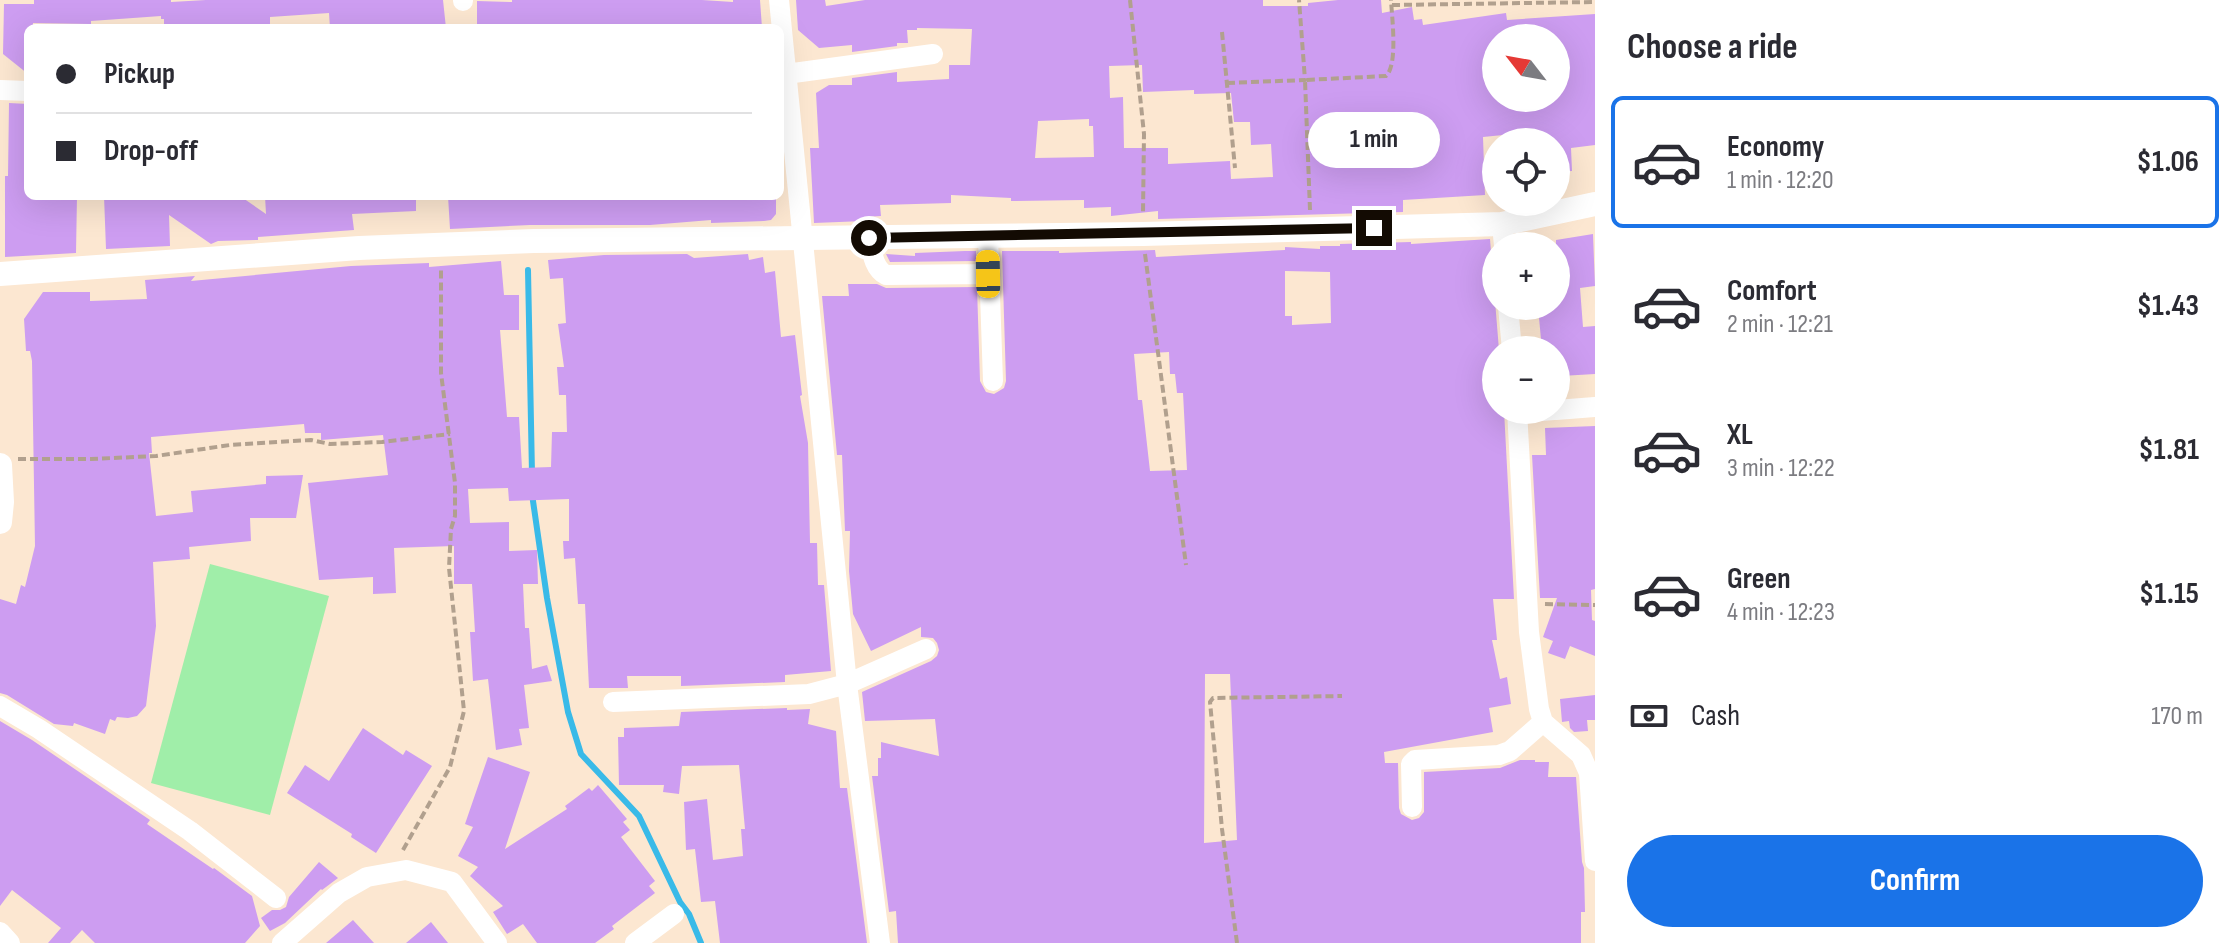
<!DOCTYPE html>
<meta charset="utf-8">
<style>
body{margin:0;font-family:"Sofia Sans Condensed",sans-serif;background:#f2f2f3;color:#2b2b33;height:100vh;display:flex;flex-direction:column;font-size:30px;white-space:nowrap}
*{box-sizing:border-box;margin:0}
p{font-size:26px;color:#7c7c81}
.icon{flex:none;width:44px;height:44px;fill:none;stroke:currentColor;stroke-width:2;stroke-linecap:round;stroke-linejoin:round}
.map{position:relative;flex:1;overflow:hidden}
.details{display:flex;flex-direction:column;background:#fff;width:640px}
.details>*{flex:none}
.hud{position:absolute;left:24px;top:24px;width:760px;height:176px;border-radius:12px;box-shadow:0 8px 32px #0002;display:grid;align-content:center;height:176px;padding:0 32px;background:#fff}
.needle{width:52px;rotate:301deg}
.tools{position:absolute;left:1482px;top:24px;display:grid;gap:16px}
.tools a{display:grid;place-items:center;width:88px;height:88px;border-radius:50%;background:#fff;box-shadow:0 8px 32px #0002;font-size:40px}
.end{position:absolute;width:36px;height:36px;margin:-18px;border:10px solid #130b03;background:#fff;box-shadow:0 0 0 4px #fff}
.from{border-radius:50%}
.bubble{position:absolute;height:56px;border-radius:28px;background:#fff;box-shadow:0 8px 32px #0002;font-size:26px;font-weight:700;line-height:56px;text-align:center}
.car{position:absolute;width:24px;height:48px;margin:-24px -12px;border-radius:10px;box-shadow:0 0 6px 2px #0007;background:linear-gradient(#f5c518 24%,#345 0 40%,#f5c518 0 76%,#345 0 86%,#f5c518 0)}
.hud b{display:flex;align-items:center;gap:28px;height:76px;font-size:30px}
.hud b+b{border-top:2px solid #e1e1e2}
.hud i{width:20px;height:20px;background:#2b2b33}
ul{padding:0;list-style:none}
li{display:flex;align-items:center;gap:24px;height:132px;margin:0 16px 12px;padding:0 16px;border:4px solid transparent;border-radius:12px}
li div{flex:1}
li b{display:block;font-size:30px}
li em{font-style:normal;font-weight:700}
li.active{border-color:#1a73e8}
li>.icon{width:72px;height:72px;stroke-width:1.5}
h2{padding:0 32px;font-size:36px;line-height:96px}
.pay{display:flex;align-items:center;gap:20px;height:88px;padding:0 32px;font-size:30px}
.pay p{margin-inline-start:auto}
.primary-button{display:flex;gap:16px;margin-top:auto;padding:16px 32px}
.primary-button a{flex:1;height:92px;border-radius:48px;background:#1a73e8;color:#fff;font-size:32px;font-weight:700;line-height:92px;text-align:center}
main{display:flex;flex:1;min-height:0}
.map>svg:first-child{display:block}
.green{fill:#a0eea9}
.lines{fill:none;stroke-linecap:round;stroke-linejoin:round}
.stream{stroke:#39bae8;stroke-width:6}
.building{fill:#cd9df1;fill-rule:evenodd}
.path{stroke:#b1a08e;stroke-width:4;stroke-dasharray:8 4;stroke-linecap:butt}
.minor{stroke:#fff;stroke-width:20}
.tertiary{stroke:#fff;stroke-width:24}
.route{stroke:#130b03;stroke-width:10}
</style>
<main>
<div class="map">
<svg width="1595" height="943" viewBox="0 0 1595 943">
<rect width="100%" height="100%" fill="#fce7d1"/>
<path class="green" d="M 210,564 L 329,596 L 270,815 L 151,783 Z"/>
<g class="lines">
<path class="stream" d="M 528,270 L 532,474
M 532,494 L 547,598 L 568,712 L 581,754 L 639,816 L 680,902 L 689,914 L 701,943"/>
</g>
<path class="building" d="M 34,0 L 171,0 L 171,2 L 206,0 L 443,0 L 446,28 L 330,28 L 329,13 L 270,17 L 270,28 L 164,28 L 164,19 L 161,19 L 161,16 L 91,21 L 91,24 L 33,23 L 33,28 L 28,28 L 28,74 L 3,54 L 4,4 L 34,4 Z
M 512,0 L 702,0 L 733,2 L 733,0 L 760,0 L 762,28 L 477,28 L 477,1 L 512,2 Z
M 796,0 L 825,0 L 826,6 L 865,0 L 1263,0 L 1263,6 L 1308,6 L 1308,3 L 1338,0 L 1381,0 L 1382,13 L 1412,7 L 1414,20 L 1422,19 L 1423,25 L 1506,13 L 1507,20 L 1595,14 L 1595,145 L 1571,148 L 1572,171 L 1556,172 L 1556,142 L 1513,142 L 1513,134 L 1483,137 L 1485,195 L 1403,200 L 1403,212 L 1158,219 L 1158,211 L 1111,216 L 1111,207 L 1084,208 L 1084,200 L 1011,201 L 1011,198 L 951,195 L 951,203 L 880,205 L 881,216 L 864,217 L 864,221 L 814,223 L 810,148 L 819,148 L 816,93 L 829,85 L 852,85 L 852,78 L 897,72 L 897,82 L 949,79 L 949,65 L 970,65 L 972,29 L 917,28 L 917,30 L 907,30 L 908,43 L 897,43 L 897,46 L 852,52 L 852,45 L 819,48 L 798,30 ZM 1496,38 L 1556,38 L 1556,98 L 1496,98 ZM 1142,65 L 1143,92 L 1194,90 L 1194,94 L 1231,93 L 1234,122 L 1250,122 L 1251,145 L 1271,144 L 1273,177 L 1231,179 L 1230,161 L 1168,164 L 1168,148 L 1124,148 L 1123,97 L 1110,98 L 1109,66 ZM 1089,119 L 1089,126 L 1093,126 L 1094,157 L 1035,158 L 1038,121 Z
M 9,103 L 28,104 L 28,196 L 77,196 L 76,253 L 5,257 L 5,176 L 8,176 Z
M 104,196 L 240,196 L 266,214 L 265,196 L 416,196 L 416,211 L 352,214 L 354,230 L 258,237 L 258,240 L 218,241 L 211,244 L 169,215 L 170,246 L 106,249 Z
M 448,196 L 776,196 L 776,214 L 771,220 L 764,221 L 711,223 L 711,220 L 650,225 L 530,225 L 450,229 Z
M 1593,234 L 1595,286 L 1580,288 L 1583,327 L 1595,326 L 1595,374 L 1561,376 L 1556,370 L 1556,350 L 1542,350 L 1538,307 L 1556,306 L 1556,240 Z
M 1490,239 L 1499,350 L 1496,350 L 1496,410 L 1504,410 L 1514,599 L 1493,599 L 1497,640 L 1492,640 L 1500,679 L 1507,677 L 1511,704 L 1489,708 L 1493,732 L 1384,752 L 1385,763 L 1398,763 L 1399,808 L 1401,814 L 1412,820 L 1419,818 L 1424,812 L 1424,772 L 1500,768 L 1520,760 L 1535,760 L 1535,762 L 1549,762 L 1548,777 L 1576,777 L 1582,862 L 1584,868 L 1585,912 L 1581,912 L 1581,943 L 898,943 L 896,911 L 889,912 L 872,776 L 878,776 L 878,758 L 881,758 L 881,742 L 939,756 L 935,719 L 865,721 L 862,692 L 931,661 L 937,656 L 939,650 L 937,643 L 933,638 L 921,637 L 921,627 L 871,651 L 853,614 L 849,571 L 850,531 L 845,531 L 842,455 L 837,455 L 822,296 L 849,296 L 848,284 L 877,284 L 886,288 L 977,287 L 980,381 L 986,392 L 994,394 L 1004,388 L 1006,381 L 1002,251 L 1059,251 L 1059,253 L 1155,250 L 1156,257 L 1285,250 L 1285,247 L 1320,249 L 1320,246 L 1340,246 L 1340,244 L 1411,242 L 1411,244 ZM 1285,271 L 1330,272 L 1331,323 L 1292,325 L 1292,316 L 1285,316 ZM 1169,352 L 1170,374 L 1175,374 L 1177,393 L 1183,393 L 1187,470 L 1150,471 L 1142,400 L 1138,400 L 1137,388 L 1134,354 ZM 1205,674 L 1230,674 L 1237,840 L 1204,843 Z
M 965,251 L 976,251 L 976,261 L 890,262 L 886,254 L 915,256 L 915,253 Z
M 687,254 L 694,258 L 748,254 L 749,260 L 763,257 L 765,273 L 775,271 L 781,337 L 795,335 L 802,395 L 800,396 L 808,443 L 810,543 L 817,543 L 818,585 L 824,585 L 831,671 L 785,675 L 785,682 L 681,686 L 681,676 L 627,676 L 628,688 L 589,688 L 585,604 L 578,604 L 575,558 L 564,559 L 563,541 L 569,541 L 569,499 L 509,501 L 508,488 L 468,489 L 470,523 L 509,522 L 509,551 L 537,550 L 538,584 L 523,584 L 525,628 L 529,628 L 532,669 L 547,665 L 552,681 L 524,685 L 529,728 L 519,729 L 522,745 L 496,750 L 488,679 L 473,681 L 470,632 L 475,632 L 472,584 L 454,584 L 454,546 L 394,548 L 396,593 L 373,594 L 373,577 L 319,580 L 308,483 L 388,475 L 383,435 L 321,440 L 321,433 L 305,433 L 304,424 L 151,437 L 152,453 L 149,453 L 156,516 L 193,512 L 191,491 L 266,484 L 266,476 L 303,475 L 296,518 L 250,518 L 251,541 L 189,547 L 190,559 L 153,562 L 156,626 L 146,706 L 137,716 L 128,718 L 117,717 L 115,721 L 110,719 L 105,734 L 74,723 L 73,726 L 54,724 L 7,695 L 0,693 L 0,599 L 16,604 L 21,585 L 25,587 L 35,546 L 32,361 L 30,351 L 26,351 L 24,319 L 43,292 L 90,292 L 90,301 L 147,299 L 145,280 L 195,276 L 191,281 L 351,266 L 429,263 L 429,267 L 501,261 L 504,295 L 519,295 L 519,330 L 500,330 L 507,417 L 519,417 L 522,468 L 551,467 L 552,432 L 567,432 L 566,395 L 559,395 L 557,367 L 564,367 L 558,324 L 566,323 L 563,278 L 550,279 L 548,260 L 604,255 Z
M 1595,426 L 1595,589 L 1591,590 L 1592,620 L 1595,621 L 1595,656 L 1570,646 L 1565,659 L 1548,653 L 1553,641 L 1543,637 L 1557,598 L 1540,598 L 1532,455 L 1546,455 L 1545,428 Z
M 1595,695 L 1595,720 L 1587,720 L 1588,731 L 1574,732 L 1570,728 L 1569,721 L 1562,722 L 1560,699 Z
M 787,708 L 787,710 L 810,709 L 808,724 L 836,731 L 840,788 L 847,788 L 867,943 L 720,943 L 715,901 L 701,902 L 695,849 L 686,850 L 684,802 L 707,799 L 713,860 L 743,856 L 741,829 L 745,829 L 739,765 L 682,766 L 679,794 L 663,792 L 664,785 L 619,785 L 618,737 L 624,737 L 624,728 L 679,726 L 681,712 Z
M 0,721 L 32,740 L 150,820 L 147,824 L 213,869 L 214,868 L 252,896 L 260,926 L 245,943 L 95,943 L 82,930 L 70,943 L 48,943 L 61,928 L 12,890 L 0,906 Z
M 363,728 L 403,755 L 406,750 L 432,766 L 376,853 L 351,837 L 352,834 L 287,793 L 305,765 L 329,781 Z
M 488,757 L 530,772 L 505,849 L 567,809 L 565,806 L 589,788 L 592,791 L 598,785 L 627,819 L 623,822 L 630,830 L 621,837 L 655,881 L 649,886 L 655,893 L 612,926 L 614,929 L 595,943 L 537,943 L 523,924 L 507,934 L 493,912 L 503,906 L 470,876 L 478,867 L 458,856 L 473,827 L 465,824 Z
M 319,862 L 338,878 L 322,890 L 321,889 L 285,923 L 270,931 L 261,918 L 272,910 L 280,910 L 286,907 L 289,897 Z
M 353,920 L 374,943 L 326,943 Z
M 431,922 L 448,943 L 406,943 Z"/>
<g class="lines">
<path class="path" d="M 1130,0 L 1144,134 L 1143,213
M 1392,5 L 1595,2
M 1222,32 L 1235,168
M 1227,83 L 1305,80 L 1299,0
M 1310,210 L 1305,80 L 1386,76 C 1398,65 1392,18 1391,0
M 1145,254 L 1186,565
M 18,459 L 91,459 L 156,456 L 230,445 L 311,440 L 330,444 L 382,442 L 450,434
M 1545,604 L 1595,605
M 403,850 L 450,767 L 464,711 L 449,568 L 451,529 L 455,516 L 455,483 L 441,373 L 441,267
M 1237,943 L 1222,829 L 1210,702 L 1213,698 L 1342,696"/>
<path class="minor" d="M 779,0 L 847,684 L 880,943
M 463,1 L 463,0
M 786,74 L 933,54
M 0,90 L 28,91
M 1502,224 L 1504,246
M 988,236 L 993,381
M 869,238 C 872,251 873,268 886,275 L 988,274
M 1508,306 L 1512,350
M 1517,410 L 1529,632 L 1539,709 L 1543,722 L 1581,755 L 1589,773 L 1595,861
M 1556,410 L 1595,407
M 1517,413 L 1554,410
M 613,702 L 809,694 L 847,684 L 926,649
M 0,706 L 39,729 L 190,831 L 276,898
M 1412,807 L 1411,764 L 1415,760 L 1499,755 L 1510,751 L 1543,722
M 0,932 L 10,943
M 282,943 L 339,893 L 367,877 L 406,870 L 452,882 L 497,943
M 635,943 L 674,914"/>
<path class="tertiary" d="M 0,274 L 359,248 L 534,241 L 1143,234 L 1502,224 L 1595,204
M 0,465 L 2,502 L 0,522"/>
</g>
<g class="lines">
<path class="route" d="M 869,238 L 1374,228"/>
</g>
</svg>
<div class="tools">
<a><svg class="needle" viewBox="-14 -14 28 28"><path d="M0-13l5 13h-10z" fill="#e53935"/><path d="M0 13l5-13h-10z" fill="#7c7c81"/></svg></a>
<a><svg class="icon" aria-label="locate" viewBox="0 0 24 24"><circle cx="12" cy="12" r="6"/><path d="M12 2v4M12 18v4M2 12h4M18 12h4"/></svg></a>
<a>+</a>
<a>−</a>
</div>
<i class="end from" style="left:869px;top:238px"></i>
<i class="end" style="left:1374px;top:228px"></i>
<div class="bubble" style="left:1308px;top:112px;width:132px">1 min</div>
<i class="car" style="left:988px;top:274px;rotate:359deg"></i>
<div class="hud">
<b><i class="from"></i>Pickup</b>
<b><i></i>Drop-off</b>
</div>
</div>
<section class="details">
<h2>Choose a ride</h2>
<ul>
<li class="active"><svg class="icon" aria-label="car" viewBox="0 0 24 24"><path d="M5 17H2v-5l4-1 3-4h7l3 4 3 1v5h-3M9 17h6M6 11h13"/><circle cx="7" cy="17" r="2"/><circle cx="17" cy="17" r="2"/></svg><div><b>Economy</b><p>1 min · 12:20</p></div><em>$1.06</em></li>
<li><svg class="icon" aria-label="car" viewBox="0 0 24 24"><path d="M5 17H2v-5l4-1 3-4h7l3 4 3 1v5h-3M9 17h6M6 11h13"/><circle cx="7" cy="17" r="2"/><circle cx="17" cy="17" r="2"/></svg><div><b>Comfort</b><p>2 min · 12:21</p></div><em>$1.43</em></li>
<li><svg class="icon" aria-label="car" viewBox="0 0 24 24"><path d="M5 17H2v-5l4-1 3-4h7l3 4 3 1v5h-3M9 17h6M6 11h13"/><circle cx="7" cy="17" r="2"/><circle cx="17" cy="17" r="2"/></svg><div><b>XL</b><p>3 min · 12:22</p></div><em>$1.81</em></li>
<li><svg class="icon" aria-label="car" viewBox="0 0 24 24"><path d="M5 17H2v-5l4-1 3-4h7l3 4 3 1v5h-3M9 17h6M6 11h13"/><circle cx="7" cy="17" r="2"/><circle cx="17" cy="17" r="2"/></svg><div><b>Green</b><p>4 min · 12:23</p></div><em>$1.15</em></li>
</ul>
<div class="pay"><svg class="icon" aria-label="cash" viewBox="0 0 24 24"><path d="M3 7h18v10H3z"/><circle cx="12" cy="12" r="2"/></svg>Cash<p>170 m</p></div>
<div class="primary-button"><a>Confirm</a></div>
</section>
</main>
